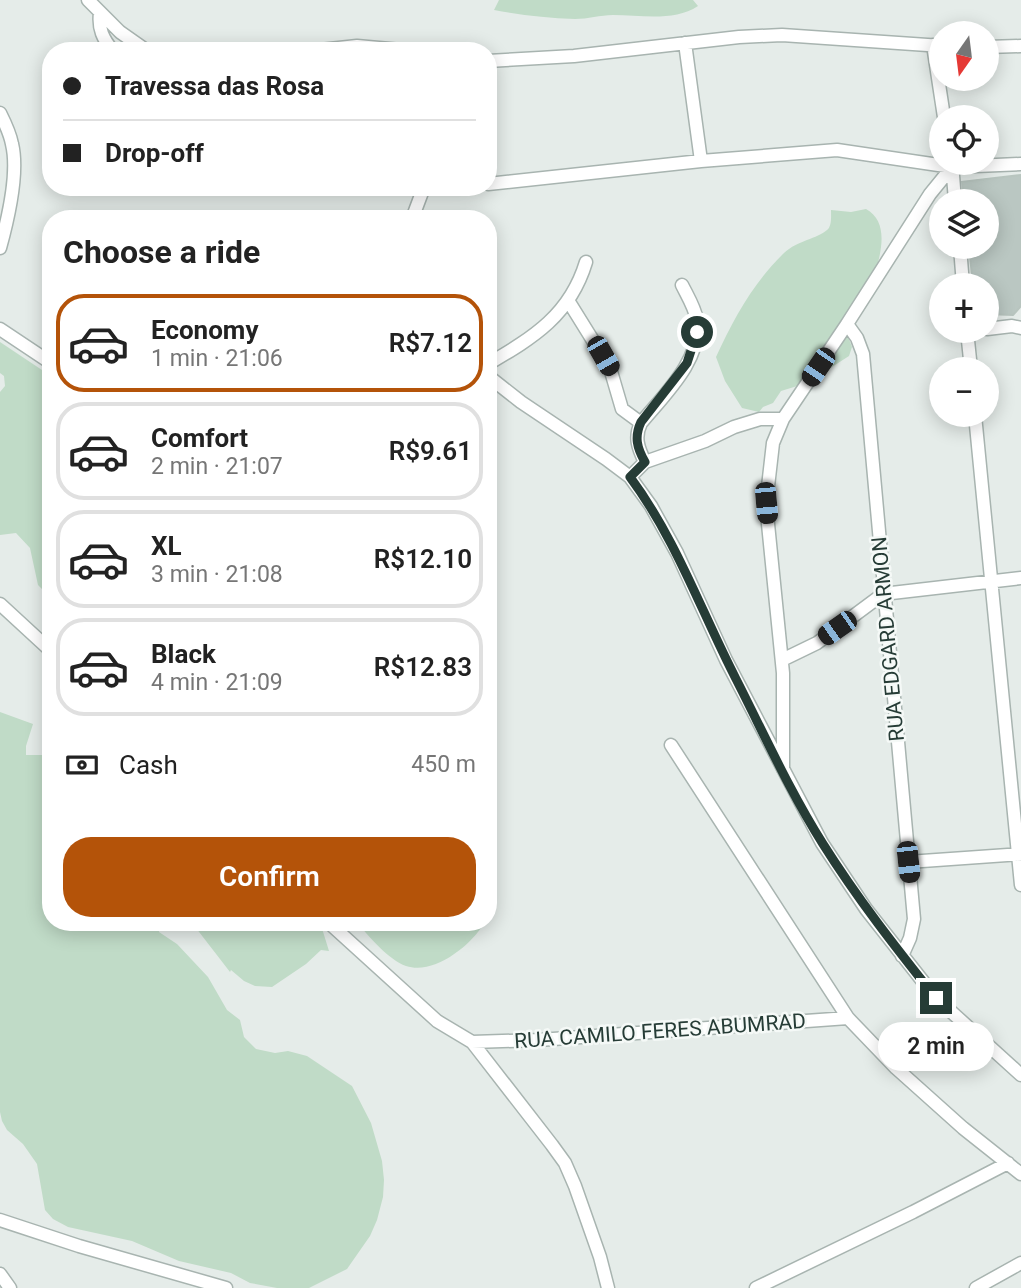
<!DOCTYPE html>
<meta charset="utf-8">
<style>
body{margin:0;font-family:Roboto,sans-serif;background:#f2f2f2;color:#222;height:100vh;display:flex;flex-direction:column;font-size:26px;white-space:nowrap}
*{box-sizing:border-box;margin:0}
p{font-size:23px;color:#767676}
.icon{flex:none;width:38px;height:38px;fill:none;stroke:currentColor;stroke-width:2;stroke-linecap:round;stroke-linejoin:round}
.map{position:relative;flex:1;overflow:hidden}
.details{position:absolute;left:42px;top:210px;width:455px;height:721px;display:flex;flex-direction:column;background:#fff;border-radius:28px;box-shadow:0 4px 18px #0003}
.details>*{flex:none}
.top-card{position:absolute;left:42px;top:42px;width:455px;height:154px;border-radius:28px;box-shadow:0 4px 18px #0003;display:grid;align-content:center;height:154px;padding:0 21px;background:#fff}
.needle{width:46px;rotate:194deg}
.tools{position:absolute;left:929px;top:21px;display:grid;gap:14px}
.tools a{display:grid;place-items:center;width:70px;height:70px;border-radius:50%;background:#fff;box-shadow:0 4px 18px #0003;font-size:35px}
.end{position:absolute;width:32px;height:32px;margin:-16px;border:9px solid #263c36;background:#fff;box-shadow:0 0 0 4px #fff}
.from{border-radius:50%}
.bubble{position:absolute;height:49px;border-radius:24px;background:#fff;box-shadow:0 4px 18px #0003;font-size:23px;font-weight:600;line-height:49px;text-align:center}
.car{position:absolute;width:21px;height:42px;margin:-21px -10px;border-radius:9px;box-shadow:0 0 5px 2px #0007;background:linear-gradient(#222 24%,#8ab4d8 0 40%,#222 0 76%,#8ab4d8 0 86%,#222 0)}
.top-card b{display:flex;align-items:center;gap:24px;height:66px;font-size:26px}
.top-card b+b{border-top:2px solid #e0e0e0}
.top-card i{width:18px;height:18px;background:#222}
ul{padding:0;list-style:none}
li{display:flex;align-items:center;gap:21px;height:98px;margin:0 14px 10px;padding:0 7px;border:4px solid #e0e0e0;border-radius:28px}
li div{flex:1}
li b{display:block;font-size:26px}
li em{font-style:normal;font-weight:600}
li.on{border-color:#b45309}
li>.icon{width:63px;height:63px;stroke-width:1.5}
h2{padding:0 21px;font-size:32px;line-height:84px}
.pay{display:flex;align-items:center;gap:18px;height:77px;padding:0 21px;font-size:26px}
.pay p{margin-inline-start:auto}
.action{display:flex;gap:14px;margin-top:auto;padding:14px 21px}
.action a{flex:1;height:80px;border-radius:28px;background:#b45309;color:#fff;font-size:28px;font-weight:600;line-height:80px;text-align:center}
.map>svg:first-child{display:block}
.green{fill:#c0dbc7}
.building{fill:#bac7c2;stroke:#b8c5bf;stroke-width:2}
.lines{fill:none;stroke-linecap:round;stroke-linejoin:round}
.minor-casing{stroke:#a8b4b0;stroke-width:15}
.minor{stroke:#fff;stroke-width:12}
.route{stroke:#263c36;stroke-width:9}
.labels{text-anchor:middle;stroke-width:5;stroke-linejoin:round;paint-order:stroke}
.street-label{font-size:21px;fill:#263c36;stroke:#f5f9f7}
</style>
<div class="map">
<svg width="1021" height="1288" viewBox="0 0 1021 1288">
<rect width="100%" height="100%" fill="#e5ece9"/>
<path class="green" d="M 499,0 L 693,0 L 698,6 C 674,22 641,15 613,15 C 600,15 588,19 575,19 C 547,18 521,15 494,10 Z
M 866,209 C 905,230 860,307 847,334 L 852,347 L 849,356 L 807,383 L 781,391 L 773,403 L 763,407 L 759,412 L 742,408 L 725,381 L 716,357 C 734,318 753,283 784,253 C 798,240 817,239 827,230 C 832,226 831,216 831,210 L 851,212 Z
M 0,342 L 51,376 L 51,598 L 38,585 L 30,548 L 16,533 L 0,535 L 0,392 L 5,386 L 4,376 L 0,373 Z
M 0,712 L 33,724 L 26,746 L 26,755 L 51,755 L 51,922 L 158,922 L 159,932 L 177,944 L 208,977 L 227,1010 L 240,1020 L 244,1037 L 256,1049 L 275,1053 L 288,1051 L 307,1056 L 352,1086 L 371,1123 L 382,1161 L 384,1180 L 383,1197 L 377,1220 L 370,1236 L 347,1269 L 309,1288 L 277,1288 L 250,1283 L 231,1273 L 179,1261 L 132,1241 L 68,1227 L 53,1219 L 45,1210 L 37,1164 L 23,1144 L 7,1130 L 2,1121 L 0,1112 Z
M 186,922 L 320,922 L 329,951 L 321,950 L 306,964 L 272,987 L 255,986 L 244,981 L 231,970 L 230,972 L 196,928 Z
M 357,922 L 469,922 L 481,928 C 467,948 433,975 406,966 C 389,960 368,936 357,922 Z"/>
<path class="building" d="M 1021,175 L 1021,306 L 1013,315 L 987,314 L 987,285 L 973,285 L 969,247 L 987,247 L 987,201 L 964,201 L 962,182 Z"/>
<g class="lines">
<g class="minor-casing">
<path id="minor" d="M 88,0 L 120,32 L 147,51
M 100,13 C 98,29 103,39 113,51
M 685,43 L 701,161
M 933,45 L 944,117
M 987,47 L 1021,46
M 311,51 L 357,46 L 412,51
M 488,61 L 574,56 L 739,37 L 782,35 L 942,46
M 0,113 C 5,123 10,133 12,144 C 19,173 8,219 0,248
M 952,163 L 955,201
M 488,184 L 701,161 L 837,150 L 952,167 L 1021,164
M 412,219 L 424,187
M 960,247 L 963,285
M 569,302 L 610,368 L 622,409 L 641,423
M 847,324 L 857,338 L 863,354 L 914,919 L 910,938 L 902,956
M 0,329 L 51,363
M 987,329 L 1012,326 L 1021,328
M 967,331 L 971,369
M 488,364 C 534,337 570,315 586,262
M 488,376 L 521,402 L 606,459 L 630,477 L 651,506 L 677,553 L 726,660 L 822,843 L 866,909 L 936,998 L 1021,1075
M 975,415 L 1021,885
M 645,462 C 638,448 634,437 641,423 C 663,396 703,359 697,320 C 695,308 688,297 682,285
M 630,477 L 645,462 L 705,441 L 734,427 L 760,419 L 783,419
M 0,604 L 51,651
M 782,660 L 817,643 L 883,594 L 1021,578
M 671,745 L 848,1018 L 896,1068 L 963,1128 L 1021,1174
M 783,769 L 783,673 L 766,504 L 773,443 L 783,419 L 847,324 L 930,194 L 952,167
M 908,862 L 1021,854
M 328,922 L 437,1021 L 472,1042 L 552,1145 L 565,1163 L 575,1186 L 600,1257 L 608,1288
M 472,1042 L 539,1040 L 848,1018
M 0,1220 L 79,1246 L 226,1288
M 0,1274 L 10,1288
M 756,1288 L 913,1212 L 1008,1163
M 976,1288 L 1021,1263"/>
</g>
<use href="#minor" class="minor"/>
</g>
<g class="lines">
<path class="route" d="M 697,332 L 687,363 L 641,422 C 634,437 637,448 645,462 L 630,477 C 676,539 701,611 736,679 C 764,734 790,792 823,844 C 857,898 896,948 936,998"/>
</g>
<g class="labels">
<g class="street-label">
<text transform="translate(888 639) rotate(-95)" y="7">RUA EDGARD ARMON</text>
<text transform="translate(660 1031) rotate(-4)" y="7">RUA CAMILO FERES ABUMRAD</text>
</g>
</g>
</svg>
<div class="tools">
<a><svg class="needle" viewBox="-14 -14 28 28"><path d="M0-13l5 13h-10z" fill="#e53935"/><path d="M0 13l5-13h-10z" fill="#767676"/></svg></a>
<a><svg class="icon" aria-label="locate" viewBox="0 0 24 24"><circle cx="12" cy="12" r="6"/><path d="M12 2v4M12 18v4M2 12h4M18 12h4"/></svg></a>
<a><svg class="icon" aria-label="layers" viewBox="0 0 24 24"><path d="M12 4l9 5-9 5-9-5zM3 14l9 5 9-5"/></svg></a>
<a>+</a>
<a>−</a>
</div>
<i class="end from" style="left:697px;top:332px"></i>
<i class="end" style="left:936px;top:998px"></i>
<div class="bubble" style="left:878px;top:1022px;width:116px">2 min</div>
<i class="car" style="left:603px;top:356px;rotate:150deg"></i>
<i class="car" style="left:818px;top:367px;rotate:214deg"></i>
<i class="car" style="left:766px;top:503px;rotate:175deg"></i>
<i class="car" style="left:837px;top:628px;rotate:235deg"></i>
<i class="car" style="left:908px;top:862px;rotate:174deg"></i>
<div class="top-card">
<b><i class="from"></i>Travessa das Rosa</b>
<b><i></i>Drop-off</b>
</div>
<section class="details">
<h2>Choose a ride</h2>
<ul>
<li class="on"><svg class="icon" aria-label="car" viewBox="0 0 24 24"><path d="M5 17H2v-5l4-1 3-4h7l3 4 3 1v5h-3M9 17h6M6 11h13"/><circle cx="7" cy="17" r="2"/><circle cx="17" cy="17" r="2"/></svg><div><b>Economy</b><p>1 min · 21:06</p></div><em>R$7.12</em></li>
<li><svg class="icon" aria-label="car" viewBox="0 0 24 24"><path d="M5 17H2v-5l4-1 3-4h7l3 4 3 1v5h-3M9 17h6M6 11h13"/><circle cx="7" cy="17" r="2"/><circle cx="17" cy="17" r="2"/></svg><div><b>Comfort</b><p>2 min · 21:07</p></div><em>R$9.61</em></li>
<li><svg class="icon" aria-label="car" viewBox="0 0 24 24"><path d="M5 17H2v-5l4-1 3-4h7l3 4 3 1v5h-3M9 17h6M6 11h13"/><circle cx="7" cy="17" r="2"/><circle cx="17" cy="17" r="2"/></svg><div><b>XL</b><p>3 min · 21:08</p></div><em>R$12.10</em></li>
<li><svg class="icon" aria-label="car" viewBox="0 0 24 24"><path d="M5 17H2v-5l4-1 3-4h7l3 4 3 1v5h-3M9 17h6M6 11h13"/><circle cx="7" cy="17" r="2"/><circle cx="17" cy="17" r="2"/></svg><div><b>Black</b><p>4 min · 21:09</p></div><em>R$12.83</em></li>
</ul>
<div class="pay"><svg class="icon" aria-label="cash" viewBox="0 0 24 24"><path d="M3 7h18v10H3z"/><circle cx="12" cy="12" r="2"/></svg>Cash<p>450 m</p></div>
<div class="action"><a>Confirm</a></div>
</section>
</div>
